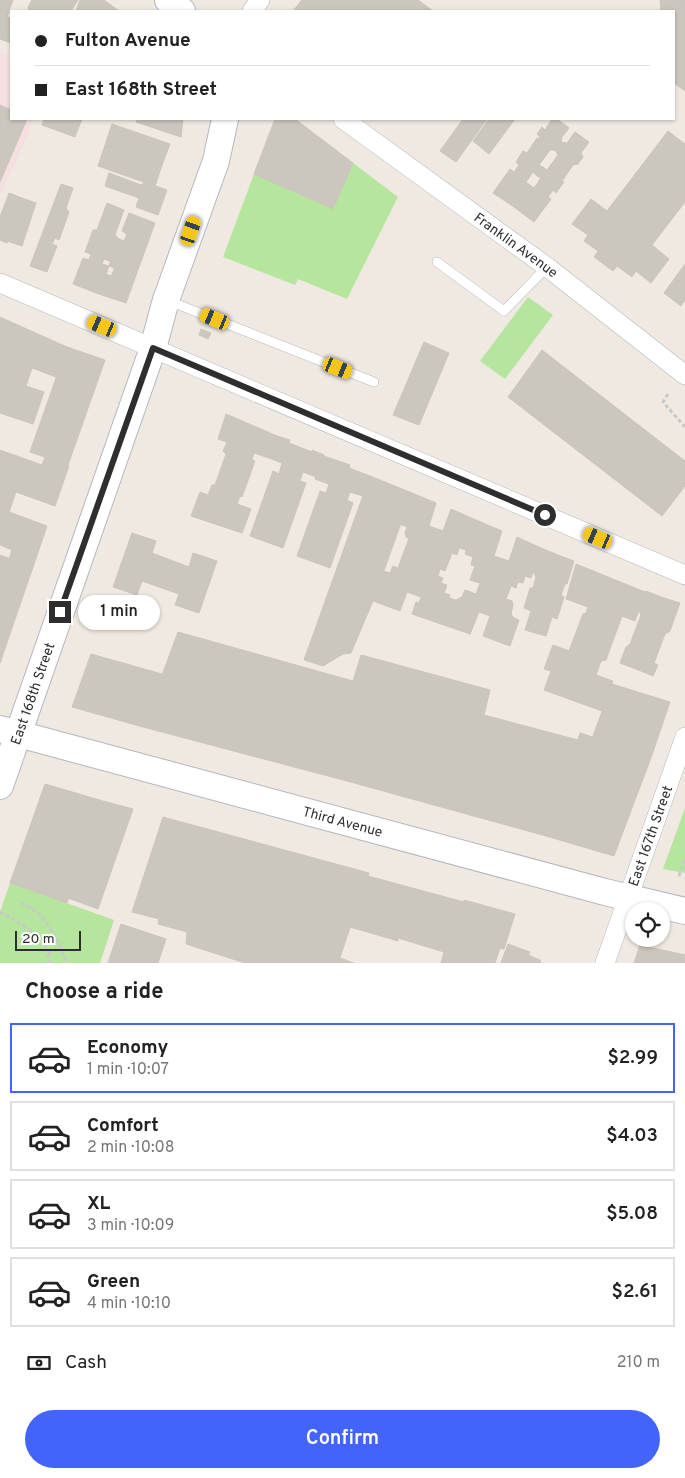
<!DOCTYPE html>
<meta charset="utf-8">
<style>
body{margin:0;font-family:Overpass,sans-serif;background:#f2f2f2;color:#222;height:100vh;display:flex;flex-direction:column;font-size:19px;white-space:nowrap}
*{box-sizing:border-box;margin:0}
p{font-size:16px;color:#767676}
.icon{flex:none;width:28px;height:28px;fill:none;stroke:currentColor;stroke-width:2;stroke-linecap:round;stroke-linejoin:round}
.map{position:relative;height:963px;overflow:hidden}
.sheet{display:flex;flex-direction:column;background:#fff;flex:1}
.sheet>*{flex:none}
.hud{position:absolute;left:10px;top:10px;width:665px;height:110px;border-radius:0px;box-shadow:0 1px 4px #0004;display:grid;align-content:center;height:110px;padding:0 25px;background:#fff}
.fabs{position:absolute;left:625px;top:902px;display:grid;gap:10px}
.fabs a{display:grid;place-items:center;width:45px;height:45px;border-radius:50%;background:#fff;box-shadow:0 1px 4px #0004;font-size:25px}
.scale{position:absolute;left:15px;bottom:12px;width:66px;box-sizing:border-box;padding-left:5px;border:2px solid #2e2e2e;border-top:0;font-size:14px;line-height:18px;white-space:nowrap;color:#2e2e2e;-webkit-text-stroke:4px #fff;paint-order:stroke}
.end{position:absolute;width:22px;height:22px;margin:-11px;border:6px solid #2e2e2e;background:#fff;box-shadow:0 0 0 2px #fff}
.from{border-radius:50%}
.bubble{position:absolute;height:35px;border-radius:18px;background:#fff;box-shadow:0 1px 4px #0004;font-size:16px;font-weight:600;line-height:35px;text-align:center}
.car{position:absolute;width:15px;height:30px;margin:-15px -8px;border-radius:6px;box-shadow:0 0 4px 1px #0007;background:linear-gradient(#f5c518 24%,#345 0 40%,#f5c518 0 76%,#345 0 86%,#f5c518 0)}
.hud b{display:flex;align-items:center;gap:18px;height:48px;font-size:19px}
.hud b+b{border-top:1px solid #e0e0e0}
.hud i{width:12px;height:12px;background:#222}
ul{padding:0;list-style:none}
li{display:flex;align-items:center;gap:15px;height:70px;margin:0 10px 8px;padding:0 15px;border:2px solid #e0e0e0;border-radius:0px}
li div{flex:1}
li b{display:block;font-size:19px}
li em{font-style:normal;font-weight:600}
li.selected{border-color:#4264fb}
li>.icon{width:45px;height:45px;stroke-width:1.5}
h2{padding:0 25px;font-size:22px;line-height:60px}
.pay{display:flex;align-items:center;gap:12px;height:55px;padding:0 25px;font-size:19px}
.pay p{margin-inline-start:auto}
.button{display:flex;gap:10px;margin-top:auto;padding:10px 25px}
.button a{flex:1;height:58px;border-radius:30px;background:#4264fb;color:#fff;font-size:20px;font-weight:600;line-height:58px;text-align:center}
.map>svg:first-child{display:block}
.medical{fill:#f5dfe0}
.green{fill:#b6e59e}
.building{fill:#cbc7bf;stroke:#cbc5ba}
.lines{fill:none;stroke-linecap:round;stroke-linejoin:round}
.lane-casing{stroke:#b4b7c1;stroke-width:10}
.street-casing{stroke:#b4b7c1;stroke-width:20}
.secondary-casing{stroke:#b4b7c1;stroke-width:28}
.path{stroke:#c9c9c9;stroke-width:3;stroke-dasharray:4 2.5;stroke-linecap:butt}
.lane{stroke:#fff;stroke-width:9}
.street{stroke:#fff;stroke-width:19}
.secondary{stroke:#fff;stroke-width:26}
.route{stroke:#2e2e2e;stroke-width:6}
.labels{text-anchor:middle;stroke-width:4.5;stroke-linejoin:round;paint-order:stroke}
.street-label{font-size:14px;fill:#2e2e2e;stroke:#fff}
</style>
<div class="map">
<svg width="685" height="963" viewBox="0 0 685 963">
<rect width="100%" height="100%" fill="#efe9e1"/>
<path class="medical" d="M 0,52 L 11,57 L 11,119 L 32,119 L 30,130 L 0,196 Z"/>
<path class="green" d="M 353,163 L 398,197 L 347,299 L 298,279 L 295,285 L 223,257 L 254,174 L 333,209 Z
M 528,297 L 553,315 L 505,379 L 480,361 Z
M 685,808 L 685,873 L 663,869 Z
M 10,883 L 114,920 L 100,963 L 0,963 L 0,912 Z"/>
<path class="building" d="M 0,0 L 13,0 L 7,17 L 11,18 L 11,43 L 0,39 Z
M 32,0 L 78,0 L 71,11 L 29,11 L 28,7 Z
M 80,0 L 104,0 L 119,11 L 76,11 Z
M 302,0 L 418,0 L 433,11 L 293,11 Z
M 660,0 L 685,0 L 685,91 L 674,83 L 674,11 L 661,11 Z
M 0,105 L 11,110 L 11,119 L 27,119 L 0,182 Z
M 44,119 L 82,119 L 75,137 L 42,125 Z
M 137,119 L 183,119 L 181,137 L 136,122 Z
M 275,119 L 295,119 L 353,163 L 333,209 L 254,174 Z
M 463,119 L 487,119 L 456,162 L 440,151 Z
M 489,119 L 515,119 L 489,154 L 473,141 Z
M 552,119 L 557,119 L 569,128 L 562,137 L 561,142 L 555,150 L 550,150 L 539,165 L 543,167 L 537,176 L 533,172 L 526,182 L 530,185 L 514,207 L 493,193 L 510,169 L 514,172 L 519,165 L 516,162 L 523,151 L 527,153 L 537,138 L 539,139 L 540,137 L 537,134 L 542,127 L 545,130 Z
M 112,124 L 170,144 L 162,165 L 105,145 Z
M 668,131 L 685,144 L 685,202 L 652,245 L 669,259 L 651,283 L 636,271 L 632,277 L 617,266 L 613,271 L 594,257 L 598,251 L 584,241 L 588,235 L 572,224 L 591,199 L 607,211 Z
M 575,132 L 589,142 L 581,153 L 583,157 L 578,164 L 573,165 L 562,181 L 564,182 L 556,193 L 553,190 L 548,197 L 551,199 L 534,222 L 514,207 L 530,185 L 534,188 L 541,178 L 537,176 L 543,167 L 547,170 L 558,155 L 555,150 L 561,142 L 567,143 Z
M 105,145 L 162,165 L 155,186 L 98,166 Z
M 109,173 L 141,185 L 145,182 L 167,190 L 158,215 L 136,207 L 139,198 L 105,186 Z
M 61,184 L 73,188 L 66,208 L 69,212 L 59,240 L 55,238 L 52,244 L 57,246 L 47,272 L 30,266 Z
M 9,193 L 22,198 L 7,243 L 0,240 L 0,217 Z
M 22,198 L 36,203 L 22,246 L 7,241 Z
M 107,203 L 124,210 L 115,235 L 119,239 L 111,262 L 104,259 L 102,264 L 109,266 L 99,294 L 73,284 L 83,258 L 89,260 L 91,254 L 85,252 L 93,230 L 97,230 Z
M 129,213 L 155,223 L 126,303 L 99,294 L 106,274 L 111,276 L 114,270 L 114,268 L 109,266 L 119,239 L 124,241 L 127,234 L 122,231 Z
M 685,264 L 685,300 L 681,306 L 664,293 Z
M 0,317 L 67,347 L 56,377 L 32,368 L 26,386 L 44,392 L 33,424 L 0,413 Z
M 201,329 L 211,333 L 208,339 L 199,335 Z
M 424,342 L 449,353 L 419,425 L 393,415 Z
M 67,347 L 105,360 L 68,465 L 30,452 Z
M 542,350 L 685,461 L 685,486 L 662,516 L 508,397 Z
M 226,414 L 277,436 L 269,458 L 254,453 L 252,460 L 255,461 L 242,497 L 240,496 L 237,504 L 251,509 L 242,533 L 191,516 L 200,492 L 208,495 L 212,485 L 215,485 L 226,454 L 223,451 L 227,442 L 218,439 Z
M 277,436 L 290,440 L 289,443 L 312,452 L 312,450 L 324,455 L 316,477 L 303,472 L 300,481 L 306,483 L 283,548 L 250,536 L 273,471 L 279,474 L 282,463 L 269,458 Z
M 0,450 L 42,465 L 45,457 L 69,466 L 55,506 L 16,492 L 9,512 L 47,526 L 33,567 L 9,559 L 12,550 L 0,545 Z
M 324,456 L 350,465 L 349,468 L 370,476 L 363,496 L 350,492 L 347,500 L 353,503 L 330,568 L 297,556 L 320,491 L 326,493 L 329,484 L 315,479 Z
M 370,476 L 412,493 L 373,601 L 351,653 L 343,654 L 323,666 L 304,660 Z
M 412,493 L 436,503 L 429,526 L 443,531 L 451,509 L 476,520 L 466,550 L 459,548 L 457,555 L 452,553 L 445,571 L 440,569 L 438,576 L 443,578 L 441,583 L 447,585 L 444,593 L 450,595 L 441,624 L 412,614 L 416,602 L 419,603 L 421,597 L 407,592 L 400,611 L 373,601 L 383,571 L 390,573 L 393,566 L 398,568 L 409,538 L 406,537 L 405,533 L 407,527 L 400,524 Z
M 476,520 L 502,531 L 494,556 L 509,561 L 517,537 L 541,548 L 531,578 L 525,576 L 523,583 L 518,582 L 516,588 L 511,586 L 506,599 L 512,601 L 513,605 L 511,614 L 514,618 L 519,620 L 510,646 L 483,636 L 490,616 L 479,612 L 470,634 L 441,624 L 449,598 L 456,600 L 462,597 L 465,590 L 476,594 L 480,583 L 470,580 L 475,566 L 471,565 L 473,557 L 465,554 Z
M 132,533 L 156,541 L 152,553 L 189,567 L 193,553 L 217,561 L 199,613 L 175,605 L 179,594 L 142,581 L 137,595 L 113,587 Z
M 541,548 L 558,555 L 535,633 L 525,630 L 531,611 L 524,608 L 530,588 L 533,588 L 536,577 L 533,571 Z
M 0,555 L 33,567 L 0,663 Z
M 558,555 L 574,561 L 567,584 L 565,584 L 561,595 L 564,597 L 557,619 L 552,617 L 546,636 L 535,633 Z
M 576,564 L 645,592 L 635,621 L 622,616 L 606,660 L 601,661 L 596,675 L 613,681 L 602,711 L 544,690 L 551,671 L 544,669 L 553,645 L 569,651 L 583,614 L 586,613 L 588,607 L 566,599 Z
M 646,591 L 664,598 L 636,669 L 620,663 L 626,647 L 630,644 L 641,615 L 639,611 Z
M 664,598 L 680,603 L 670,631 L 665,634 L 654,663 L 658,665 L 653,676 L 636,669 Z
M 178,632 L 353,681 L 361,655 L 387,662 L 347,781 L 143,727 Z
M 91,654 L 162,674 L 143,727 L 72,707 Z
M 387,662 L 490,690 L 484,715 L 578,740 L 546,836 L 347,781 Z
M 612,684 L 670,702 L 652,755 L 593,736 Z
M 580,733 L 652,755 L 614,856 L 546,836 Z
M 45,784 L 103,801 L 67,903 L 10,883 Z
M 103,801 L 133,809 L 98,909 L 68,898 Z
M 163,817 L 369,873 L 338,963 L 245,963 L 186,944 L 187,932 L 158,924 L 159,919 L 132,912 Z
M 368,876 L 464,902 L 464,900 L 515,914 L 504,949 L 500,948 L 495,963 L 441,963 L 444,952 L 398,938 L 398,941 L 350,927 Z
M 121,924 L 166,939 L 158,963 L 108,963 Z
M 508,944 L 530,952 L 525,963 L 501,963 Z
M 640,945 L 685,955 L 685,963 L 634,963 Z
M 528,955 L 540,960 L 541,963 L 525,963 Z
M 340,958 L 354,963 L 338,963 Z"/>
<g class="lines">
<g class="lane-casing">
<path id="lane" d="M 437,262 L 504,311 L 547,267
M 169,301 L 374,382"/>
</g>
<g class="street-casing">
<g id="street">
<path d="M 252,11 L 260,0"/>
<path id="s1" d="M 343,119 L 547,267 L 685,375"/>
<path d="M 0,283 L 685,575"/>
<path id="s2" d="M 605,963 L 685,737"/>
</g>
</g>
<g class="secondary-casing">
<g id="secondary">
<path d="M 168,0 L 182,11"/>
<path id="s3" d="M 0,729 L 605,892 L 685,911"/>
<path id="s4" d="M 0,786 L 153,348 L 166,300 L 216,161 L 225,119"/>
</g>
</g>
<path class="path" d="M 668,394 L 663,402 L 685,427
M 679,876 L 685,859
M 21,903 C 27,906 33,908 38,913 C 51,926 61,945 66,963
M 0,912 C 12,918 32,930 41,940 C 46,946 48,955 49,963
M 48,954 L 60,947"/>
<use href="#lane" class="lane"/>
<use href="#street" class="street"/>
<use href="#secondary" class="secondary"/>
</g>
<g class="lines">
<path class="route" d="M 60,612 L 153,348 L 545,515"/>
</g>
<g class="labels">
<g class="street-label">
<text dy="5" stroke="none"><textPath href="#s1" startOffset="214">Franklin Avenue</textPath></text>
<text dy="5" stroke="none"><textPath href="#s4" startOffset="98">East 168th Street</textPath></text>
<text dy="5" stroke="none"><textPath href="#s3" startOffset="355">Third Avenue</textPath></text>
<text dy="5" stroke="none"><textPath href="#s2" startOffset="135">East 167th Street</textPath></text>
</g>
</g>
</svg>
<div class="fabs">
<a><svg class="icon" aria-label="locate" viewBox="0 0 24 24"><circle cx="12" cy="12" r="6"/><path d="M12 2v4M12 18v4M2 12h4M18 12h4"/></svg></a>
</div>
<div class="scale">20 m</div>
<i class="end from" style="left:545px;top:515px"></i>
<i class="end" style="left:60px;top:612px"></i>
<div class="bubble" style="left:78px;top:595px;width:82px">1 min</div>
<i class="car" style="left:191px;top:231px;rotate:19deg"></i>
<i class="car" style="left:215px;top:319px;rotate:292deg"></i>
<i class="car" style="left:102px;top:326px;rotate:293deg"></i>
<i class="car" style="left:338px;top:368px;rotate:112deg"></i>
<i class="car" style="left:598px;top:538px;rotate:293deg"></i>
<div class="hud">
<b><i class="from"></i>Fulton Avenue</b>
<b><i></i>East 168th Street</b>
</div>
</div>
<section class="sheet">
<h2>Choose a ride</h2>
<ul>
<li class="selected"><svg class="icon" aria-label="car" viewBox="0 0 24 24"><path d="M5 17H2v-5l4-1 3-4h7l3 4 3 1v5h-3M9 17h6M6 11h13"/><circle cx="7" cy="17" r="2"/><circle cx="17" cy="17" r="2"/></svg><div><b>Economy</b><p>1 min · 10:07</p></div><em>$2.99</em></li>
<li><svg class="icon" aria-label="car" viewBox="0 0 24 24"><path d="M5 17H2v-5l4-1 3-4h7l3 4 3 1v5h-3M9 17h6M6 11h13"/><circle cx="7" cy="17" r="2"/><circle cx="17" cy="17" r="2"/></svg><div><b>Comfort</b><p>2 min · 10:08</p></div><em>$4.03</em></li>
<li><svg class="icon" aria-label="car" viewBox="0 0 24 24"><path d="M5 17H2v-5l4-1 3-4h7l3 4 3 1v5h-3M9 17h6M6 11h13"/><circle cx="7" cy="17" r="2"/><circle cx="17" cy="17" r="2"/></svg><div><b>XL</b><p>3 min · 10:09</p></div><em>$5.08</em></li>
<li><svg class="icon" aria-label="car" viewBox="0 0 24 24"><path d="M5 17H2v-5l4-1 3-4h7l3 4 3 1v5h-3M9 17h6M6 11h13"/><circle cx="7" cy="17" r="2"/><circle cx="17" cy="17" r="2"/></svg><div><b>Green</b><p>4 min · 10:10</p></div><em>$2.61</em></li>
</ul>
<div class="pay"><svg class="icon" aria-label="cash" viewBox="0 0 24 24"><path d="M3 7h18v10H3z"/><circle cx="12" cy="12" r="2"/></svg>Cash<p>210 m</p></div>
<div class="button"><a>Confirm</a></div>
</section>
